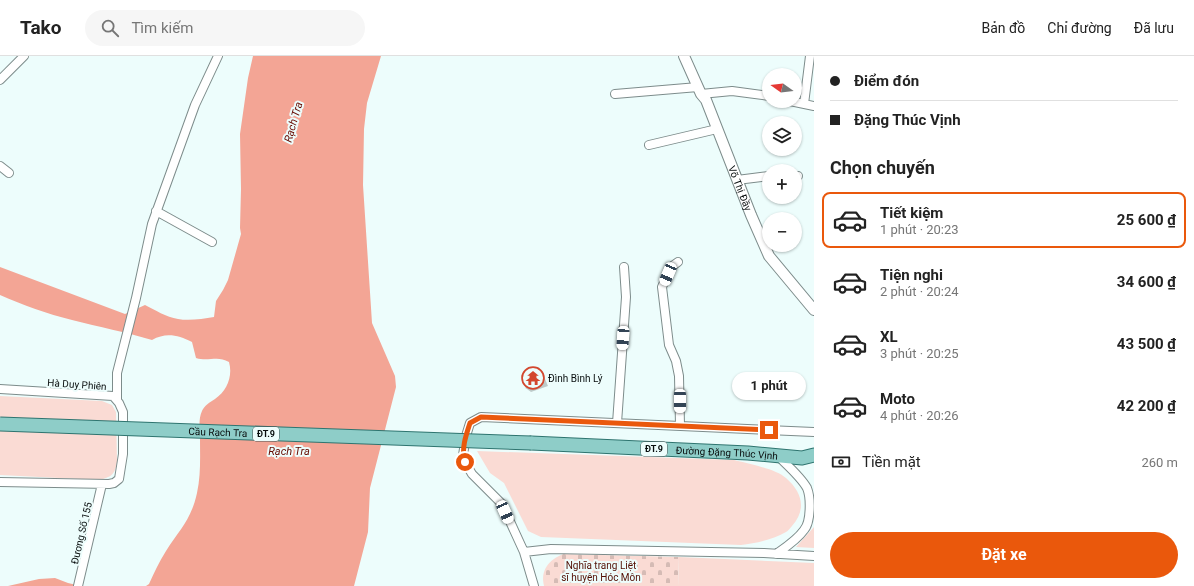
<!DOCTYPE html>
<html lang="vi">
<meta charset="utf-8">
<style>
body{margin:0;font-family:Roboto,sans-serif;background:#f6f6f6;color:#222;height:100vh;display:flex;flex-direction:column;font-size:15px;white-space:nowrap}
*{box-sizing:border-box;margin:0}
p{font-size:13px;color:#767676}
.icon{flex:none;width:22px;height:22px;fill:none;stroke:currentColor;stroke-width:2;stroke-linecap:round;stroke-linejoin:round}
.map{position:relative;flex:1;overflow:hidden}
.details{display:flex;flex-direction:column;background:#fff;width:380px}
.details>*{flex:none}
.guide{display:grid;align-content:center;height:88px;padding:0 16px;background:#fff}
.needle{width:26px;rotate:284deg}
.tools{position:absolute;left:762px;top:12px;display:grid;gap:8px}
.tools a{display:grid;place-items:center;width:40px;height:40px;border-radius:50%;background:#fff;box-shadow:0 1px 3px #0004;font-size:20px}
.end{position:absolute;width:18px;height:18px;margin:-9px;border:5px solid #ea580c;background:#fff;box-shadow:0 0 0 2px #fff}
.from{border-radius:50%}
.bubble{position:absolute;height:28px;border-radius:14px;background:#fff;box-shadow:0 1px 3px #0004;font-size:13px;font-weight:700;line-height:28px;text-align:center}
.car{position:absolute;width:12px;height:24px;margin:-12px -6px;border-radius:5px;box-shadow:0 0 3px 1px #0007;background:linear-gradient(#fff 24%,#345 0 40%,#fff 0 76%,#345 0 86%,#fff 0)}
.guide b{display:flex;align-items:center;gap:14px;height:38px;font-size:15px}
.guide b+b{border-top:1px solid #e0e0e0}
.guide i{width:10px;height:10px;background:#222}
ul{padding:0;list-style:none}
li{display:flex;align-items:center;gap:12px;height:56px;margin:0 8px 6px;padding:0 8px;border:2px solid transparent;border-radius:8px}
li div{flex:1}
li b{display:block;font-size:15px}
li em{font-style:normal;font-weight:700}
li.current{border-color:#ea580c}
li>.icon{width:36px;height:36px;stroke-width:1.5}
h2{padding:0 16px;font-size:18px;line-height:48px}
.pay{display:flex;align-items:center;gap:10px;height:44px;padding:0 16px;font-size:15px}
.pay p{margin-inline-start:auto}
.cta{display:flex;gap:8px;margin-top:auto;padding:8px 16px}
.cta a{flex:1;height:46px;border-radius:24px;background:#ea580c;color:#fff;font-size:16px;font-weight:700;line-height:46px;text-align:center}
header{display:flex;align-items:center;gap:24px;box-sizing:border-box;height:56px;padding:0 20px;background:#fff;border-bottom:1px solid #e0e0e0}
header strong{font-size:19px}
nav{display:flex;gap:22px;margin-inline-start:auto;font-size:14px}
.search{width:280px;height:36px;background:#f6f6f6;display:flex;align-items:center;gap:10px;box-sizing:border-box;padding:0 14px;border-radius:22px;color:#767676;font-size:15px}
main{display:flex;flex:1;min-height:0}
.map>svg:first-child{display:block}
.cemetery{fill:url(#cemetery-stones)}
.park{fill:#fadbd4}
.water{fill:#f3a595}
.shadow{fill:#0003}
.building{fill:#c2d2d0}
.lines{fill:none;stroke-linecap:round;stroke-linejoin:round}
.minor-casing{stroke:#7d8c8b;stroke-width:10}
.tertiary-casing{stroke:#7d8c8b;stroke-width:12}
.primary-casing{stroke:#2e746f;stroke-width:15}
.minor{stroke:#fff;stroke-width:8}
.tertiary{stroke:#fff;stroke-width:10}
.primary{stroke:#8ecdc8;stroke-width:13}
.primary-bridge-casing{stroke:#2e746f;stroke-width:15;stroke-linecap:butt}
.primary-bridge{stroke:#8ecdc8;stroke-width:13}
.route{stroke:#ea580c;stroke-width:5}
.labels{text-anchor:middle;stroke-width:4;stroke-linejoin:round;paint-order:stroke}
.shield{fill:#edfdfc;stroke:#4d5555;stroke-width:1}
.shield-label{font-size:9px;font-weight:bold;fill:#080d0d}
.street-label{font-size:10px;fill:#080d0d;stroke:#edfdfc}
.poi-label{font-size:10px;fill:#080d0d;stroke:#edfdfc;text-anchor:start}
.park-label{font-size:10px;fill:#530f04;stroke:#edfdfc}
.water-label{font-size:11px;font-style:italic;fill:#660a00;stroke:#edfdfc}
</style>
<header>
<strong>Tako</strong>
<div class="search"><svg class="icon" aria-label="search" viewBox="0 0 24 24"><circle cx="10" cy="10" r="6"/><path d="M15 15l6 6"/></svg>Tìm kiếm</div>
<nav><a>Bản đồ</a><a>Chỉ đường</a><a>Đã lưu</a></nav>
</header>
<main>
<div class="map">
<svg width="814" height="530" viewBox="0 0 814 530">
<defs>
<pattern id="cemetery-stones" width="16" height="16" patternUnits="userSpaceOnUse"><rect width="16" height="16" fill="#fadbd4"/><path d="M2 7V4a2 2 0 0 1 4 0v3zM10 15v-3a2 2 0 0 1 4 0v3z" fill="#d5bbb5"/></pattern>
</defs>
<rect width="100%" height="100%" fill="#edfdfc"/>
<path class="cemetery" d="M 563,498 L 679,501 L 678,530 L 544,530 C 540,514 549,504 563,498 Z"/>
<path class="park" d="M 0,340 L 102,345 L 112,349 L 116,356 L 117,406 C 115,419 111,421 99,424 L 0,419 Z
M 477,395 L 734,404 C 747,407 776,413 786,422 C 802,436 807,453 792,470 C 790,472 788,475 786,476 C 772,484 756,487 741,489 L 541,481 L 528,475 L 504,427 L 490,417 Z
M 814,471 L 814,492 L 796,491 Z
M 679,501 L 814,507 L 814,530 L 678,530 Z"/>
<path class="water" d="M 253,0 L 381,0 L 367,47 L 364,73 L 363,129 L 372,267 L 395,320 L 396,331 L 370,432 L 368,476 L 354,530 L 146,530 L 149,528 C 154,517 159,506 166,495 C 180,473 191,464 197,437 C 201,419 200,401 200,382 C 200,374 198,363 202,355 C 204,350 210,346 215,343 C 227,335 233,320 229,306 C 217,299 209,306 196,302 L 192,286 C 178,279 166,276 152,284 C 126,276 99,271 72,264 C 47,258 23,249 0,239 L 0,211 L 125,258 L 145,249 C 155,254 166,261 178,263 C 189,265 202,263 214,261 L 216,245 L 223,234 L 228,224 L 241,178 L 240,172 L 241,133 L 240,78 L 248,22 Z
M 55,522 L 68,527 L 81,530 L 8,530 L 39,523 Z"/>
<path class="shadow" d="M 539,313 L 542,316 L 548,330 L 531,336 L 527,333 L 522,319 Z"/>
<path class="building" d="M 539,311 L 545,326 L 526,333 L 521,319 Z"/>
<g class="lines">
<g class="minor-casing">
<path id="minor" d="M 0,24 L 24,0
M 615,38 L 698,31
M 701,38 L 732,35 L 769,40
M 790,45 L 814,50
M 804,48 L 810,0
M 649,89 L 717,73
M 0,110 L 9,117
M 795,120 L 798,120
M 737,124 L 769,120
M 156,155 L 212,186
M 678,206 L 671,211 L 662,231 L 669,289 L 676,305 L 679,320 L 680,370
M 0,333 L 113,340 L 119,347 L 123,356 L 123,398 L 119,423 L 114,427 L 109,428 L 0,426
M 117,343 L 117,317 L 136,242 L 152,168 L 195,49 L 218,0
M 617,367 L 626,241 L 624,211
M 814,376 L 481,361 L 470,367 L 466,380 L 463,399 L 465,406 L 472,418 L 502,448 L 524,496 L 551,493 L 764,497 L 814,500
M 524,496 L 534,530
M 776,498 C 786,491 797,484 804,474 C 811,466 811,442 807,432 C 801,421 787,409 778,400
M 78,530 L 102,428"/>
</g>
<g class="tertiary-casing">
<g id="tertiary">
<path id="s1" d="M 684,0 L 701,38 L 706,44 L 751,159 L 769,200 L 814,254"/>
</g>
</g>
<g class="primary-casing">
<g id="primary">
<path id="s2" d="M 531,387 L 748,397 L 802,402 L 814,399"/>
</g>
</g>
<use href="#minor" class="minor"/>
<use href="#tertiary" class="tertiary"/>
<use href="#primary" class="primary"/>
<g class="primary-bridge-casing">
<g id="primary-bridge">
<path id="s3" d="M 0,368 L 531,387"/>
</g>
</g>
<use href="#primary-bridge" class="primary-bridge"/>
</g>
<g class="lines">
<path class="route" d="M 465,406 C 461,393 466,379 470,367 L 481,361 L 769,374"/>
</g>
<defs>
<g id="temple-ring" transform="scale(1.15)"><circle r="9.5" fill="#edfdfc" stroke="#d3472e" stroke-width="1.5"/><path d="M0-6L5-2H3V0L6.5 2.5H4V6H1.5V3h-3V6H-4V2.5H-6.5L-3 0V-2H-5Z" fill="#d3472e"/></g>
</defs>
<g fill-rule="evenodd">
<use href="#temple-ring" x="533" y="322"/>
</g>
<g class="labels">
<g class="shield">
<rect x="253" y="371" width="26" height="14" rx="3"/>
<rect x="641" y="386" width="26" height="14" rx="3"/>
</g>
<g class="shield-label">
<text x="266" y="381">ĐT.9</text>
<text x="654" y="396">ĐT.9</text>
</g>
<g class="street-label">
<text dy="4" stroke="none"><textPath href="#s1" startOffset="144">Võ Thị Đầy</textPath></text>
<text transform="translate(77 328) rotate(4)" y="4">Hà Duy Phiên</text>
<text dy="4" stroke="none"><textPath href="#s3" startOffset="218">Cầu Rạch Tra</textPath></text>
<text dy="4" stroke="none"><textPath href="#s2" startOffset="196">Đường Đặng Thúc Vịnh</textPath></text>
<text transform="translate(81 477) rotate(-77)" y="4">Đương Số 155</text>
</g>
<g class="poi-label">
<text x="548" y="326">Đình Bình Lý</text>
</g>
<g class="park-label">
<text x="601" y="513">Nghĩa trang Liệt<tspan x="601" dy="12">sĩ huyện Hóc Môn</tspan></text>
</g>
<g class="water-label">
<text transform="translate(293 66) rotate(-74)" y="4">Rạch Tra</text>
<text x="289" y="399">Rạch Tra</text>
</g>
</g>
</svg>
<div class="tools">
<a><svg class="needle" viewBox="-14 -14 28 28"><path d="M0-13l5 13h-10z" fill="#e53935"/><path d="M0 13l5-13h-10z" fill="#767676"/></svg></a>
<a><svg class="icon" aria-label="layers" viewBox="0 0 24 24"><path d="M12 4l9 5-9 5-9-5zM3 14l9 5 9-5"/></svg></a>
<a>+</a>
<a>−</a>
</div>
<i class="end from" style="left:465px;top:406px"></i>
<i class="end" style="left:769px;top:374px"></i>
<div class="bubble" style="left:732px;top:316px;width:74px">1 phút</div>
<i class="car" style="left:668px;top:218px;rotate:203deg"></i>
<i class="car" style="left:623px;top:282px;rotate:184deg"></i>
<i class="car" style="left:680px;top:345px;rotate:180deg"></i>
<i class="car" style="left:505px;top:456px;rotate:156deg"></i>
</div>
<section class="details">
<div class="guide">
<b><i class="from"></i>Điểm đón</b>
<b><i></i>Đặng Thúc Vịnh</b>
</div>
<h2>Chọn chuyến</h2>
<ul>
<li class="current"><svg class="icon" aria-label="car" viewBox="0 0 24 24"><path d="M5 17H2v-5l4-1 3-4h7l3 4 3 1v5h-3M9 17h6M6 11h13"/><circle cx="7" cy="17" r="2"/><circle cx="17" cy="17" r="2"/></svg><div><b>Tiết kiệm</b><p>1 phút · 20:23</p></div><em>25 600 ₫</em></li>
<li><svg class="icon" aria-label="car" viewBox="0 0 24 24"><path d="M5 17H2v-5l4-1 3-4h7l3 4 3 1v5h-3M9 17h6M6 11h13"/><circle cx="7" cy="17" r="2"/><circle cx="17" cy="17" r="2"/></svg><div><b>Tiện nghi</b><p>2 phút · 20:24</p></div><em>34 600 ₫</em></li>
<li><svg class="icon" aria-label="car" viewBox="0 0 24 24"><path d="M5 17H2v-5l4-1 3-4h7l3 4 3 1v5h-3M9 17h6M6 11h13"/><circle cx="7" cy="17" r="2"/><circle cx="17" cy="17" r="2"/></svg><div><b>XL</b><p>3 phút · 20:25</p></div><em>43 500 ₫</em></li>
<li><svg class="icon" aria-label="car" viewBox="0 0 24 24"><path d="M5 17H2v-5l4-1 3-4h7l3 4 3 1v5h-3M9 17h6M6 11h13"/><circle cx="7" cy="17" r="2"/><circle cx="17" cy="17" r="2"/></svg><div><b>Moto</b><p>4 phút · 20:26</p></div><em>42 200 ₫</em></li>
</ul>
<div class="pay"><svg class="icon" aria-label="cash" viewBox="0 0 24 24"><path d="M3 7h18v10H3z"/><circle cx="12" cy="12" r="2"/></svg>Tiền mặt<p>260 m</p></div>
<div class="cta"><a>Đặt xe</a></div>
</section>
</main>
